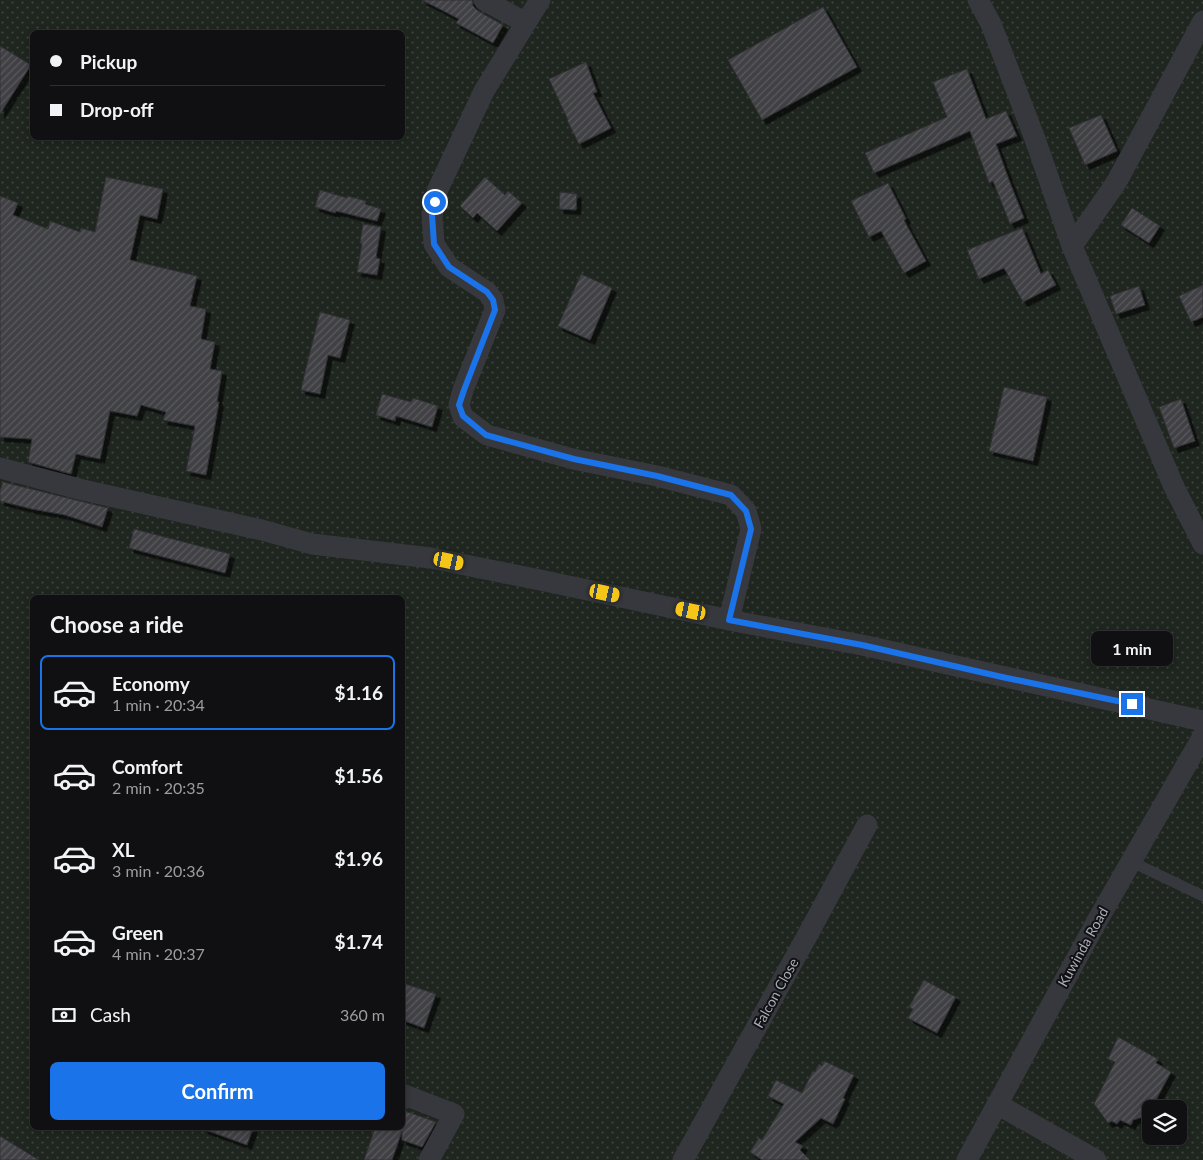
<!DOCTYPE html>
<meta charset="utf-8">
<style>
body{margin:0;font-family:Lato,sans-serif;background:#19191b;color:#f1f3f6;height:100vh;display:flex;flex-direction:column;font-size:19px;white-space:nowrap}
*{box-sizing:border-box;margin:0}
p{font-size:16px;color:#9c9d9f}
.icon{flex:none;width:28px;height:28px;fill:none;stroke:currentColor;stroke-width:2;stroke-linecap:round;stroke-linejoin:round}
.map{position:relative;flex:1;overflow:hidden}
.drawer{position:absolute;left:30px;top:595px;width:375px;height:535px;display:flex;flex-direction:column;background:#101012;border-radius:8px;box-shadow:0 2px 8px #0003,0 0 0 1px #303032}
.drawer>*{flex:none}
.hud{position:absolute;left:30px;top:30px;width:375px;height:110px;border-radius:8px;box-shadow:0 2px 8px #0003,0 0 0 1px #303032;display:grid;align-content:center;height:110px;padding:0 20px;background:#101012}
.tools{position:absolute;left:1142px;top:1100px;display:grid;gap:10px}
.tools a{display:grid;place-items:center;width:45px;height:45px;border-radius:8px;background:#101012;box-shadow:0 2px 8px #0003,0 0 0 1px #303032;font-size:25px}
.end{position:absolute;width:22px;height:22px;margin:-11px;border:6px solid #1a73e8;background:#fff;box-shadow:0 0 0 2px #fff}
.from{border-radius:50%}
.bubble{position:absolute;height:35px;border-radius:8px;background:#101012;box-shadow:0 2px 8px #0003,0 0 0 1px #303032;font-size:16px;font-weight:700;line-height:35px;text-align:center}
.car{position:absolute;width:15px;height:30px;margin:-15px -8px;border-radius:6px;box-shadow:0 0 4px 1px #0007;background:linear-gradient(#f5c518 24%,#345 0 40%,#f5c518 0 76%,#345 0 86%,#f5c518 0)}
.hud b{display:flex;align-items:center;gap:18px;height:48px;font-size:19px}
.hud b+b{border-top:1px solid #303032}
.hud i{width:12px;height:12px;background:#f1f3f6}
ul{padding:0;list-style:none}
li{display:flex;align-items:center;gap:15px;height:75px;margin:0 10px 8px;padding:0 10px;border:2px solid transparent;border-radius:8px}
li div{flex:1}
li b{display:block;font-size:19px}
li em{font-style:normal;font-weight:700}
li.current{border-color:#1a73e8}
li>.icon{width:45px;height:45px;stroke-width:1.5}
h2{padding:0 20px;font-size:22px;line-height:60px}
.pay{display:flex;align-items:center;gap:12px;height:55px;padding:0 20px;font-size:19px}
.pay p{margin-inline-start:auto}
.action{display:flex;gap:10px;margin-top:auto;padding:10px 20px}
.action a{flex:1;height:58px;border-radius:8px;background:#1a73e8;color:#fff;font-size:20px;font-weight:700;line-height:58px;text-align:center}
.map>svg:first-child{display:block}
.garden{fill:url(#garden-dots);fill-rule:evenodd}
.building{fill:url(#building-hatch);stroke:#303034;filter:url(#shadow)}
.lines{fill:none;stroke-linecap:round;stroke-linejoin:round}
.lane{stroke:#37383d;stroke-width:11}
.street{stroke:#37383d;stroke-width:21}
.route{stroke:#1a73e8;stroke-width:6}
.labels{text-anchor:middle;stroke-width:4;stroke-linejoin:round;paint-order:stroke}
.street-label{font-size:14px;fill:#a8adb8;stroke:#111113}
</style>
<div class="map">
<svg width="1203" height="1160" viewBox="0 0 1203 1160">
<defs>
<pattern id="garden-dots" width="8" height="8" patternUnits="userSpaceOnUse" patternTransform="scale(1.25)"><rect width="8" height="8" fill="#1e261f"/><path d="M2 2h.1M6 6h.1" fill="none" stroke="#3c433d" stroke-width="1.8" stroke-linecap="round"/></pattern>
<pattern id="building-hatch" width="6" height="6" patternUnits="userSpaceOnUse" patternTransform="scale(1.25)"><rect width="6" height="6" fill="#404145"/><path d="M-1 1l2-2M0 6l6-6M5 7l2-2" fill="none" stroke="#595a5e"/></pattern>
<filter id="shadow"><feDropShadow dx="4.5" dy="4.5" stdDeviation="0" flood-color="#0009"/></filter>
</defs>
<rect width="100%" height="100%" fill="#161618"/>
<path class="garden" d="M 0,0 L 1203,0 L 1203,1160 L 0,1160 ZM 32,32 L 402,32 L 402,138 L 32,138 ZM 32,598 L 402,598 L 402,1128 L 32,1128 ZM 1151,1109 L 1179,1109 L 1179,1136 L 1151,1136 Z"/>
<path class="building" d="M 422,0 L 472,0 L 473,6 L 478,11 L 503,25 L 493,43 L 456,23 L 459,19 Z
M 823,7 L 857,67 L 762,120 L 728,60 Z
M 0,46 L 31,65 L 0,114 Z
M 586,62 L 597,92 L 593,93 L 611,128 L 579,144 L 567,120 L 568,120 L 549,79 Z
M 967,69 L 986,119 L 1006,111 L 1017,136 L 996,144 L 1009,180 L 1024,218 L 1010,224 L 993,181 L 989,183 L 970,131 L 874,173 L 865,153 L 947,117 L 933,82 Z
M 1101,115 L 1117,151 L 1085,165 L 1069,128 Z
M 106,177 L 163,189 L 157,219 L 140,215 L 130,260 L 197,276 L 190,306 L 206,309 L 201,339 L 215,342 L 210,369 L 222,371 L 217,402 L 219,402 L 206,475 L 186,471 L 195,426 L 163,420 L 166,412 L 141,405 L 137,416 L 110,411 L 100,459 L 76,454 L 71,474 L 28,462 L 32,439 L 0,437 L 0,196 L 18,203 L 13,215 L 48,229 L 50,221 L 80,232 L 81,228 L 95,232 Z
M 485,177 L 505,195 L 508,191 L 522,203 L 497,231 L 477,213 L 473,218 L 460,206 Z
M 888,183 L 906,219 L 904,220 L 926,261 L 904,273 L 881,231 L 869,237 L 851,201 Z
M 320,190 L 347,198 L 347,196 L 366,201 L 365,204 L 381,209 L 377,221 L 336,211 L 335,213 L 315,207 Z
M 560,192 L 577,194 L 576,210 L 559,209 Z
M 1132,208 L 1160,226 L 1149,243 L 1121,225 Z
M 363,224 L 381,227 L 376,258 L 380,259 L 377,275 L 357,272 L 362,244 L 360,243 Z
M 1022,228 L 1041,274 L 1048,270 L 1056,285 L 1023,302 L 1004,268 L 979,279 L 967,250 Z
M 581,274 L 612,288 L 590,340 L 558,326 Z
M 1203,285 L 1203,317 L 1191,322 L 1179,296 Z
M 1139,286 L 1145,305 L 1116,314 L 1110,296 Z
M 320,312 L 350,320 L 340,358 L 328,355 L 320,394 L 301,390 L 305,372 Z
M 1004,387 L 1047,397 L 1033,461 L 989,451 Z
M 382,394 L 411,402 L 413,398 L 438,406 L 432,427 L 396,416 L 395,421 L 376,415 Z
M 1181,399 L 1195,441 L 1174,448 L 1159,407 Z
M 3,482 L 108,508 L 102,527 L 65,515 L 32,509 L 0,501 L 0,491 Z
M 134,529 L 230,554 L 225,573 L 129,548 Z
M 924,980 L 956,997 L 937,1033 L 908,1018 L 913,1009 L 909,1007 Z
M 402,983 L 436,994 L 424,1028 L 402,1020 Z
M 1118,1037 L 1158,1059 L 1156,1063 L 1171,1072 L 1152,1107 L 1151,1110 L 1146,1116 L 1133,1120 L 1131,1125 L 1120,1120 L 1117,1124 L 1112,1121 L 1108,1123 L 1094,1104 L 1115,1062 L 1108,1059 Z
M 824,1061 L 854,1075 L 843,1098 L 845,1099 L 833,1124 L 821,1118 L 795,1142 L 803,1146 L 800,1150 L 810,1160 L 762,1160 L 750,1152 L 759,1138 L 762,1140 L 784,1104 L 768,1096 L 776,1080 L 802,1093 L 813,1071 L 815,1072 L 819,1064 L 822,1066 Z
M 402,1110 L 436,1122 L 422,1147 L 402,1140 L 402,1131 L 392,1160 L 364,1160 L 375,1128 L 402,1128 Z
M 203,1128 L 253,1128 L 247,1145 L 203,1129 Z
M 0,1136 L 39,1160 L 0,1160 Z"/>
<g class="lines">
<path class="lane" d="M 1130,861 L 1203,896"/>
<path class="street" d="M 484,0 L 526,23
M 540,0 L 484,91 L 438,189 L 432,215 L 434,244 L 449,267 L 487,292 L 493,300 L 495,310 L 463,390 L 459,405 L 463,417 L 487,435 L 573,459 L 657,476 L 731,495 L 746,511 L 751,529 L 729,620
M 978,0 L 991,24 L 1035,139 L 1072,246 L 1174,487 L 1203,544
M 1072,246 L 1116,183 L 1203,21
M 0,468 L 83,490 L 262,530 L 312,544 L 431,558 L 540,580 L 739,622 L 862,645 L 1203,721
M 402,1094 L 454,1114 L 429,1160
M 997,1104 L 1096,1160
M 683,1160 L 807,936 L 867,825
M 967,1160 L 1097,921 L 1203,736"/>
</g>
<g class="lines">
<path class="route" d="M 435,202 L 432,215 L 434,244 L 449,267 L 487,292 L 493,300 L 495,310 L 464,390 L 459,405 L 463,416 L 486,435 L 574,459 L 657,476 L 731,495 L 746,511 L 751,529 L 729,620 L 862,645 L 1002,677 L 1132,704"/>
</g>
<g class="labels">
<g class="street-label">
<text transform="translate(1083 947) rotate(-61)" y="5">Kuwinda Road</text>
<text transform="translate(776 993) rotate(-61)" y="5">Falcon Close</text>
</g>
</g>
</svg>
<div class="tools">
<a><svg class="icon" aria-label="layers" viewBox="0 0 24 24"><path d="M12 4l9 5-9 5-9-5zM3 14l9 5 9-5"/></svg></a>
</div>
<i class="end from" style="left:435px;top:202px"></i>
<i class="end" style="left:1132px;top:704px"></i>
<div class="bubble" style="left:1091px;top:631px;width:82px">1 min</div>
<i class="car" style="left:449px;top:561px;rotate:102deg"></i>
<i class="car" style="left:605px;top:593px;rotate:102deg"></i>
<i class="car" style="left:691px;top:611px;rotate:282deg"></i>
<div class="hud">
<b><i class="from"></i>Pickup</b>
<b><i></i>Drop-off</b>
</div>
<section class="drawer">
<h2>Choose a ride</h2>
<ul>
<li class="current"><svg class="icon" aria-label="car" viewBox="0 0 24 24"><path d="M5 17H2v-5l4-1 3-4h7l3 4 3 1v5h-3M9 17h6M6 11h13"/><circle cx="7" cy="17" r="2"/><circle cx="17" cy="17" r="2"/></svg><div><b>Economy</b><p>1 min · 20:34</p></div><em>$1.16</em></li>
<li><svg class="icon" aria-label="car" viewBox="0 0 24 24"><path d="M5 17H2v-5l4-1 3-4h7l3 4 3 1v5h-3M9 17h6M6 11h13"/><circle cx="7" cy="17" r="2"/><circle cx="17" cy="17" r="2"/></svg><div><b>Comfort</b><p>2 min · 20:35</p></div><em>$1.56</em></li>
<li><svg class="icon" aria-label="car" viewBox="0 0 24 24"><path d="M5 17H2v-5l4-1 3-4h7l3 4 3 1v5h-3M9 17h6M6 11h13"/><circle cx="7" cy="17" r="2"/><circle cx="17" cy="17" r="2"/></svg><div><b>XL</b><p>3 min · 20:36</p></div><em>$1.96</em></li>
<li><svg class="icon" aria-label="car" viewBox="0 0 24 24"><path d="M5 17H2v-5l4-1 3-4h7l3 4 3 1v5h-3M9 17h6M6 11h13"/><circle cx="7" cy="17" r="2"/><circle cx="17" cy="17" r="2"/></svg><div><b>Green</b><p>4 min · 20:37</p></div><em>$1.74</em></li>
</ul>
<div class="pay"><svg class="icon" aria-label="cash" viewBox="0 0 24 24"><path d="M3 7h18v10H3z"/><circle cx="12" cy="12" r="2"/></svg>Cash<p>360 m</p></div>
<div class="action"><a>Confirm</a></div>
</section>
</div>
